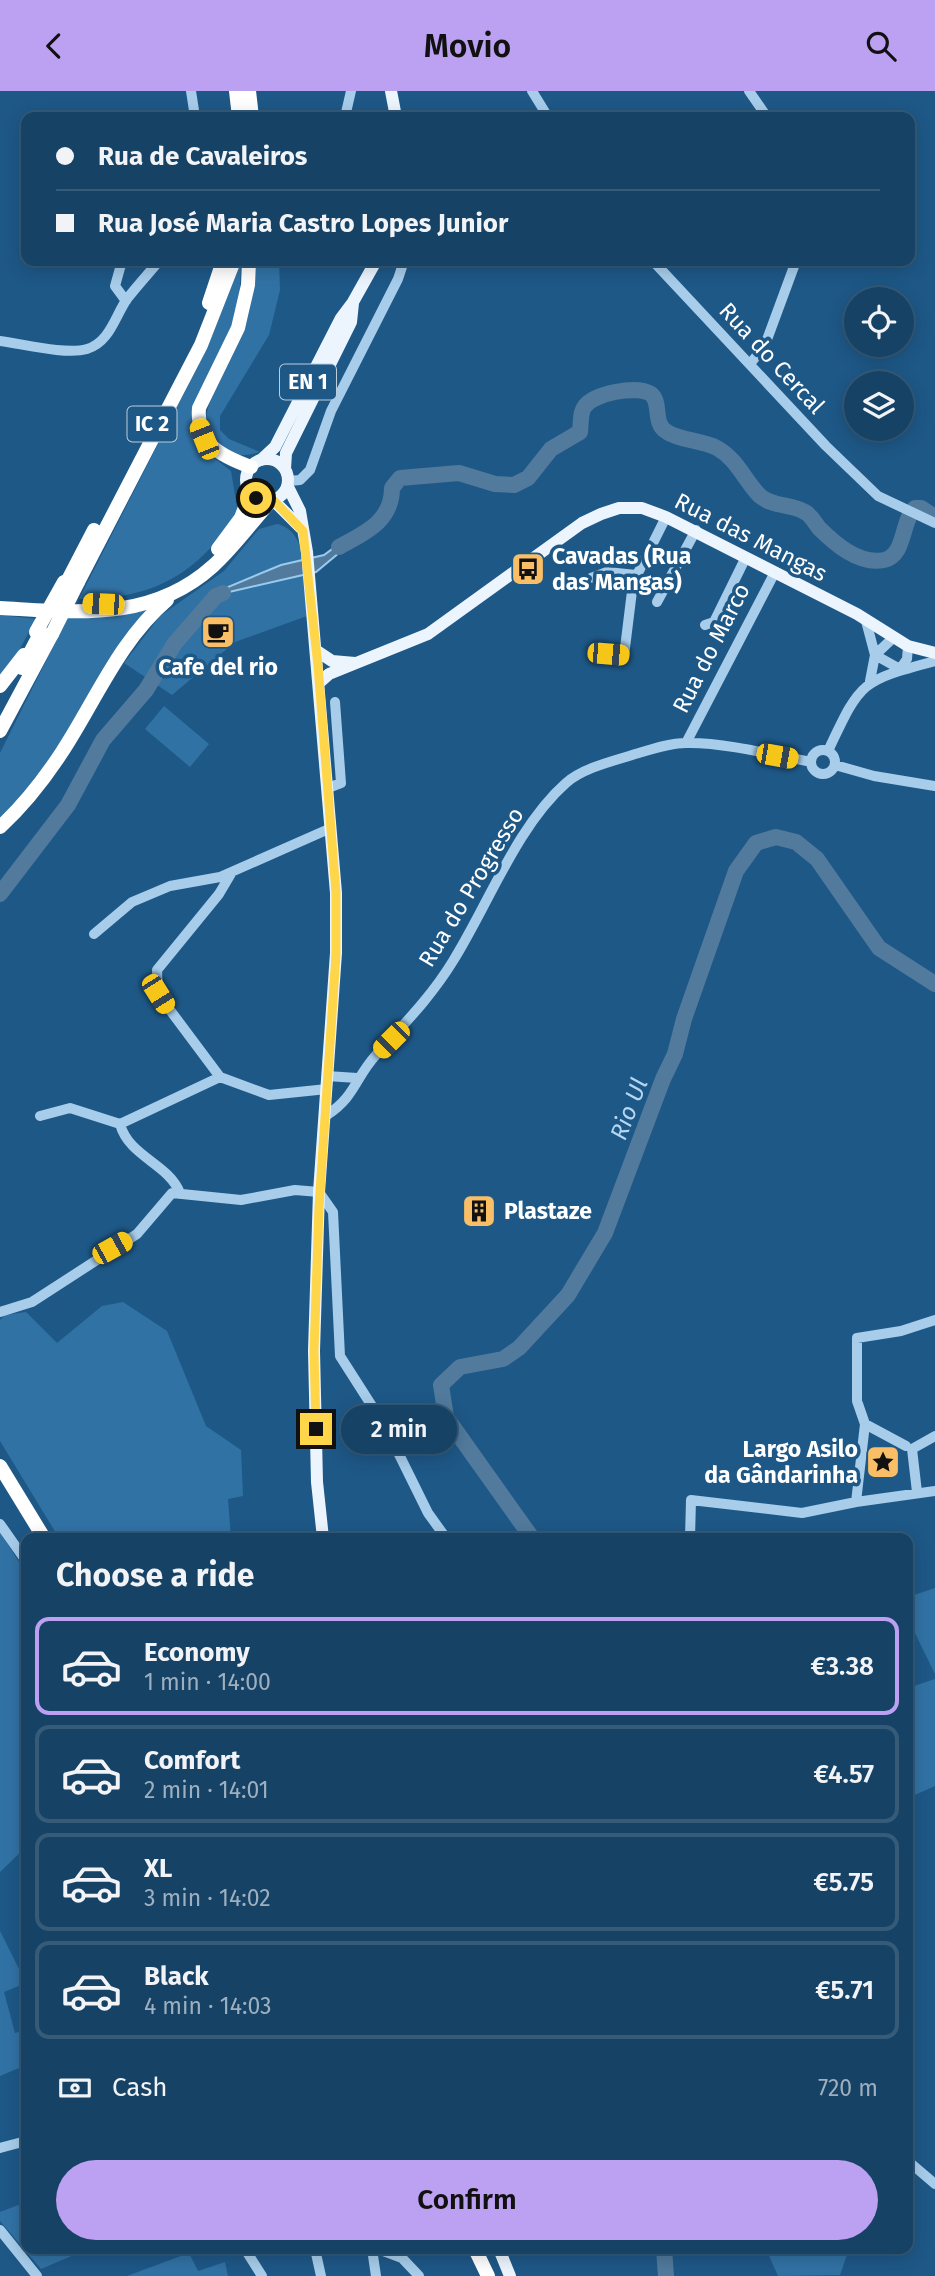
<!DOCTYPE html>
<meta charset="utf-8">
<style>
body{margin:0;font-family:"Fira Sans",sans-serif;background:#234d6e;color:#f1f3f6;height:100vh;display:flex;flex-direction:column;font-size:26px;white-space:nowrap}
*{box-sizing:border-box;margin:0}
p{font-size:23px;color:#9eb0bf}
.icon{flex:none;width:38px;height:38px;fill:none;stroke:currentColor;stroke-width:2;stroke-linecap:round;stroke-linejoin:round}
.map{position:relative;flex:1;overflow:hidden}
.sheet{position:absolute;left:21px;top:1442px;width:892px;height:721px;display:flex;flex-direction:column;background:#164265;border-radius:14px;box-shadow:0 4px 18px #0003,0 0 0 2px #355b79}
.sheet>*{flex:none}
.hud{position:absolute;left:21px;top:21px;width:894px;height:154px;border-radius:14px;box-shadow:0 4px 18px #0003,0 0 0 2px #355b79;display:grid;align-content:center;height:154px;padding:0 35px;background:#164265}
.fabs{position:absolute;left:844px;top:196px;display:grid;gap:14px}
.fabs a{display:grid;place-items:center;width:70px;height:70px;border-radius:50%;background:#164265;box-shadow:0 4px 18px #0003,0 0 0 2px #355b79;font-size:35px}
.end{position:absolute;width:32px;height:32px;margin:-16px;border:9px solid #ffd54a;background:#111;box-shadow:0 0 0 4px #111}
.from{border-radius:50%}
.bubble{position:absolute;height:49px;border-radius:24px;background:#164265;box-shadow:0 4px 18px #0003,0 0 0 2px #355b79;font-size:23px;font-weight:600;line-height:49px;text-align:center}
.car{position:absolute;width:21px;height:42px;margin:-21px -10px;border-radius:9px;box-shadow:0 0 5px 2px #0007;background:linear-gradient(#f5c518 24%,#345 0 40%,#f5c518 0 76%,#345 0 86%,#f5c518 0)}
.hud b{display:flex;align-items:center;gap:24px;height:66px;font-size:26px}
.hud b+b{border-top:2px solid #355b79}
.hud i{width:18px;height:18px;background:#f1f3f6}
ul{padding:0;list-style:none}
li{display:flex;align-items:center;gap:21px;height:98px;margin:0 14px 10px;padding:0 21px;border:4px solid #355b79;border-radius:14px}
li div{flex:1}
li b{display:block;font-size:26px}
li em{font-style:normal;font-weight:600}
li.current{border-color:#bca0f2}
li>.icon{width:63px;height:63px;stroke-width:1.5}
h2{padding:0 35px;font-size:32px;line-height:84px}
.pay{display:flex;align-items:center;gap:18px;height:77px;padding:0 35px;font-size:26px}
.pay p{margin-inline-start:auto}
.primary-button{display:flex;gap:14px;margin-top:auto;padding:14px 35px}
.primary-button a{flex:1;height:80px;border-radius:42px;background:#bca0f2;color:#111;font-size:28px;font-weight:600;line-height:80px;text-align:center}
header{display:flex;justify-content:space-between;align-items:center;height:91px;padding:0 35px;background:#bca0f2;color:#111;font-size:32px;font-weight:600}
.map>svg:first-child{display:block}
.green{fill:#3172a5}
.water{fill:#517a9c;stroke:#9acaed;stroke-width:2}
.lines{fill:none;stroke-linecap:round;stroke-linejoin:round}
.river{stroke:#517a9c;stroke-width:16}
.minor{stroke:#a7cdeb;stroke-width:10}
.major{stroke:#ecf5fe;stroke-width:12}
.highway{stroke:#fff;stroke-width:14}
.highway-bridge{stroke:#fff;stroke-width:14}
.route{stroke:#ffd54a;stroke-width:9}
.labels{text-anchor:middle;stroke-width:7;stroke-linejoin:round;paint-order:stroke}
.shield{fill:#1e5887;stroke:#bccddb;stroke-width:2}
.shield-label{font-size:21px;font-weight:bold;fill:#fff}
.street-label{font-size:23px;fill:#fff;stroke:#1e5887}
.poi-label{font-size:23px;font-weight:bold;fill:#fff;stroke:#1e5887;text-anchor:start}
.water-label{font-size:24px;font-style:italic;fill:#b3d7f2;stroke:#1e5887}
</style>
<header><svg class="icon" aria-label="back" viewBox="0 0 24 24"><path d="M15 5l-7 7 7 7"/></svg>Movio<svg class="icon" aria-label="search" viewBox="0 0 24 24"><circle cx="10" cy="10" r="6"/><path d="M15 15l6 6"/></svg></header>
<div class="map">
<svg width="935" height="2185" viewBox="0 0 935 2185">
<rect width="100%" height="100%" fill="#1e5887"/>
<path class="green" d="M 253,170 L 279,170 L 280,199 L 269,244 L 220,325 L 220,339 L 229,348 L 260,361 C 243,366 234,366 219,357 C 182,334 234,267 244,239 C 252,216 253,194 253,170 Z
M 241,171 L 239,220 L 194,321 L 196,343 L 201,357 L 231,380 L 238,422 C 196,484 154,508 79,508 L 208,255 Z
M 277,433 C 311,440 305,498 307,525 L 235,551 L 172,604 L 124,572 L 160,525 L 224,480 L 259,438 Z
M 148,518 C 103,589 61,667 0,726 L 0,662 L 68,526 L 125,523 Z
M 0,524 L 36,528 L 17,563 L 0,585 Z
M 164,615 L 209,653 L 190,676 L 145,638 Z
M 123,1211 L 167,1240 L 206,1335 L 241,1359 L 243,1405 L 228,1408 L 231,1447 L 59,1447 L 0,1350 L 0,1229 L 5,1224 L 26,1221 L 57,1252 L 102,1215 Z
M 0,1441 L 26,1482 L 26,1756 L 0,1781 Z
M 935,1497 L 935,1583 L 908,1528 L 908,1506 Z
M 935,1588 L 935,1695 L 908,1707 L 908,1597 Z
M 0,1840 L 26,1892 L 4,1901 L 15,1942 L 26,1939 L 26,1974 L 0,1985 Z
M 26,2111 L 26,2158 L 88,2158 L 41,2178 L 0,2130 L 0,2121 Z
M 766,2158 L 849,2158 L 840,2184 L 778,2185 Z
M 189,2162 L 198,2180 L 225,2171 L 228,2185 L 127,2185 Z"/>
<path class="water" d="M 347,447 L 357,447 L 316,481 L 229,501 L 228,496 L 281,474 L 324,464 Z"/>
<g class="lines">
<path class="river" d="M 339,456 C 364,442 392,431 392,397 L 400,387 L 459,382 L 495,393 L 514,394 L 528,387 L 551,358 L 580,341 C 581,333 580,321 585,315 C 595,302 637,294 651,303 C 662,312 652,332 667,341 C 681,350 702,349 717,357 C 737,368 745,390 760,405 C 773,416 791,413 805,421 C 811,424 815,432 819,437 C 835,453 859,474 884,469 C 906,464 901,430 915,417 L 921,417 L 935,426
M 0,803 L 68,714 L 103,649 L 146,599 L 175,552 L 216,505 L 223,502
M 532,1447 L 446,1326 L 441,1294 L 460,1276 L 503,1268 L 519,1257 L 568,1204 L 605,1142 L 663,988 L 675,963 L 684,928 L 736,780 L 756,752 L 776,746 L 796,751 L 817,768 L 879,857 L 935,893
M 664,2158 L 666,2185"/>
<path class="minor" d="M 191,0 L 195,26
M 532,0 L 548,26
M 749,0 L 767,26
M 345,26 L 351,0
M 122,170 L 115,195 L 126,210
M 653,170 L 826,355 L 878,405 L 935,432
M 0,250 C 23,253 66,264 87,258 C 110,251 115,225 127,208 C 137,195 149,182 159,170
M 750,273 L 765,254 L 796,170
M 289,390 L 300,389 L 310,379 L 331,320 L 398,188 L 404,170
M 591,487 L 607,481 L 636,484
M 657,511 L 696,439
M 866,530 L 875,564 L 870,590
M 705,534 L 714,531 L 745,468
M 893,547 L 875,564 L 900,578 L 907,568 L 908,555
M 596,563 L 624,565 L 633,492 L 666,426
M 686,652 L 774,483
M811 671a12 12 0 1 1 24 0a12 12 0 1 1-24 0Z
M 828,660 C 861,590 860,590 935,570
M 835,674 L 874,685 L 935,695
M 328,697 L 341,692 L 335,611
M 94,843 L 132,811 L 170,795 L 220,786 L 331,737
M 327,985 L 357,987
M 220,986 L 158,903 L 157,879 L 219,803 L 232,781
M 327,1024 C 355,1006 355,987 376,964 C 404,933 431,906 453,870 C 488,814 517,735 566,692 C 582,678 609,671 629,665 C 647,660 667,652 686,652 C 722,651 775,664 811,671
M 40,1025 L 70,1017 L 120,1033 L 220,986 L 269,1004 L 327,998
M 120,1033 C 129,1066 168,1072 180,1102
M 0,1221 L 32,1211 L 137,1143 L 172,1102 L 241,1109 L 295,1099 L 319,1101 L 333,1121 L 340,1265 L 386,1337 L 428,1422 L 446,1447
M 865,1333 L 857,1310 L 857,1247 L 901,1240 L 935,1229
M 917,1401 L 912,1358 L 935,1345
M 856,1411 L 865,1333 L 906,1355
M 0,1433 L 26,1470
M 690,1447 L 691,1409 L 802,1422 L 856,1411 L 935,1400
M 0,2057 L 26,2050
M 908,2070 L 935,2093
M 0,2139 L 37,2185
M 245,2158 L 262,2185
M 315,2158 L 321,2185
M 372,2158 L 376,2185
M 378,2158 L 402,2167 L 419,2185"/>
<path class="major" d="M 391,0 L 396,26
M246 389a21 21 0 1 1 42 0a21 21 0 1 1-42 0Z
M 261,369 L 275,356 L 341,227 L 353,211 L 376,170
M 285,378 L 286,362 L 351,231 L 353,212
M 288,396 L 300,420 L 307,461 L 336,802 L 336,862 L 319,1101 L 314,1260 L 317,1391 L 323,1447
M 274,410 L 301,437
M 317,560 L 332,570 L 355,572
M 320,591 L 329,583 L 428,543 L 582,432 L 601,423 L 619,417 L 642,417 L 666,426 L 857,523 L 908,555 L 935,562
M 499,2158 L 510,2185"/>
<path class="highway" d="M 236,0 L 239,26
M 249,0 L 252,26
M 249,170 L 248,194 L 238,237 L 199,317 C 196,353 221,365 251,376
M 209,212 L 223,170
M 218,458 L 241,427 L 250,403
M 67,491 L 94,439
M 78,491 L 201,254 L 234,170
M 0,517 C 77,521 151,531 213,475 C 234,456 251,432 270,411
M 22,577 L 41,541
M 0,595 L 24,564
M 0,640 L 52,543
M 0,736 C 23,715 45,687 62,661 C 96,609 119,550 167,509
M 0,1375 L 44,1447
M 475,2158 L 488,2185"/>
<path class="highway-bridge" d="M 36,541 L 64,491
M 52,543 L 78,491"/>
</g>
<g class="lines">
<path class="route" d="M 256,407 L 274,410 L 303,440 L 318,575 L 336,802 L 336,863 L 319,1116 L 314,1260 L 316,1338"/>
</g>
<defs>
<g id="bus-square" transform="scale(1.75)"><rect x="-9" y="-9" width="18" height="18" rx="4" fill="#fabf66" stroke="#1e5887"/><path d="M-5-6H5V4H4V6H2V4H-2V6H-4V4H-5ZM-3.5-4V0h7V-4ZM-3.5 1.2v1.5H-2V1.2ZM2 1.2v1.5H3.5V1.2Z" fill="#111"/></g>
<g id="cafe-square" transform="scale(1.75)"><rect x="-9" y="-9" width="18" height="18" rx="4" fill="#fabf66" stroke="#1e5887"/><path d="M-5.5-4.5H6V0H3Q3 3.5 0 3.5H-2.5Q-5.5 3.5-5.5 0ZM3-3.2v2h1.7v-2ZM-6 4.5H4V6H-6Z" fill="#111"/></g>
<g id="building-square" transform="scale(1.75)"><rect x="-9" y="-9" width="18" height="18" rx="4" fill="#fabf66" stroke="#1e5887"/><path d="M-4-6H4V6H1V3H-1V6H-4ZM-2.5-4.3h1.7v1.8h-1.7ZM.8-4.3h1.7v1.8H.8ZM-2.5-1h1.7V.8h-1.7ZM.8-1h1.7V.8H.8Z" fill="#111"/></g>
<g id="sight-square" transform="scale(1.75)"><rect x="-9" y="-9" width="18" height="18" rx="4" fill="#fabf66" stroke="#1e5887"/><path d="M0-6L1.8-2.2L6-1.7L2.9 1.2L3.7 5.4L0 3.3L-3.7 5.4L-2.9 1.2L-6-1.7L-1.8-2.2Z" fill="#111"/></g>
</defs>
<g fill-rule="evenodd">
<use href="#bus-square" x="528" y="478"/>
<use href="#cafe-square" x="218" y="541"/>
<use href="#building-square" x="479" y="1120"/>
<use href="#sight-square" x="883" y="1371"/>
</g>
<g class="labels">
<g class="shield">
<rect x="280" y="273.5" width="56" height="35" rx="5"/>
<rect x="127.5" y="315.5" width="49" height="35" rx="5"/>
</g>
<g class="shield-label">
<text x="308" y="298">EN 1</text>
<text x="152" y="340">IC 2</text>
</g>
<g class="street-label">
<text transform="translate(772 267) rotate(47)" y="8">Rua do Cercal</text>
<text transform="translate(751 446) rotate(27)" y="8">Rua das Mangas</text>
<text transform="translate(711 557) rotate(-63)" y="8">Rua do Marco</text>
<text transform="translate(471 796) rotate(-59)" y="8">Rua do Progresso</text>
</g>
<g class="poi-label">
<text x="552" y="473">Cavadas (Rua<tspan x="552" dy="26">das Mangas)</tspan></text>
<text x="218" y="584" text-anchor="middle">Cafe del rio</text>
<text x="504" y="1128">Plastaze</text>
<text x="858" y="1366" text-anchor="end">Largo Asilo<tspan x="858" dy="26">da Gândarinha</tspan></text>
</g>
<g class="water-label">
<text transform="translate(629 1018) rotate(-69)" y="8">Rio Ul</text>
</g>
</g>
</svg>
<div class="fabs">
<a><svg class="icon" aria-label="locate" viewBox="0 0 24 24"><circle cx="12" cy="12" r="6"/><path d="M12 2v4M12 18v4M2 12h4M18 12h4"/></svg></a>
<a><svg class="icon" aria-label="layers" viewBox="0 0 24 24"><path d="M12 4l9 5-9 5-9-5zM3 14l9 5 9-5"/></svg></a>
</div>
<i class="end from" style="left:256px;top:407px"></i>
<i class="end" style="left:316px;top:1338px"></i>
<div class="bubble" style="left:341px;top:1314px;width:116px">2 min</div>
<i class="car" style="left:204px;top:348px;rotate:338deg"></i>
<i class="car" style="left:103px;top:513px;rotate:272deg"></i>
<i class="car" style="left:608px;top:563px;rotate:95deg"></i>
<i class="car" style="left:777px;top:665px;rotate:100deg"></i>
<i class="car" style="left:158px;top:903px;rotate:148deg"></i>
<i class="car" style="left:391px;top:949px;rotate:225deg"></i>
<i class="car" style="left:112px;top:1157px;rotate:61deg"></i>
<div class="hud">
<b><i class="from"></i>Rua de Cavaleiros</b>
<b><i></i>Rua José Maria Castro Lopes Junior</b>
</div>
<section class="sheet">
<h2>Choose a ride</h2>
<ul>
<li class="current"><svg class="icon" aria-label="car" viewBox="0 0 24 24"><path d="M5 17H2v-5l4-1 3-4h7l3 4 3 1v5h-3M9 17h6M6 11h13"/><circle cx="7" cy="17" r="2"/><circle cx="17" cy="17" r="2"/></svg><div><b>Economy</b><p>1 min · 14:00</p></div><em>€3.38</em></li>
<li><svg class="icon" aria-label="car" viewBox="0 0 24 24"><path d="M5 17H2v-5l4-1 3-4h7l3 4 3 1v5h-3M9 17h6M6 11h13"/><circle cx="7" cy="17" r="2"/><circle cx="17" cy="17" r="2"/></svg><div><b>Comfort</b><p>2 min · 14:01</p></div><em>€4.57</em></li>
<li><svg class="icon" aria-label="car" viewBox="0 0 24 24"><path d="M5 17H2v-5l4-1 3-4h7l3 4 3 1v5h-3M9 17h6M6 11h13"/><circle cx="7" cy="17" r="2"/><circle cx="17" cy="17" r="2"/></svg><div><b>XL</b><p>3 min · 14:02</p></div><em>€5.75</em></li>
<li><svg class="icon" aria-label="car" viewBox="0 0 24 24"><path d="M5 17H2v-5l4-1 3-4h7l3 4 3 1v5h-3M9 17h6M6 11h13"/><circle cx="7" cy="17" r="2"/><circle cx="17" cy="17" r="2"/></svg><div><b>Black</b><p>4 min · 14:03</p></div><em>€5.71</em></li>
</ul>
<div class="pay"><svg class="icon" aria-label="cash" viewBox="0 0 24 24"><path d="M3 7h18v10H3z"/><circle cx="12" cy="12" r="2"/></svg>Cash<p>720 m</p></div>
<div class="primary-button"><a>Confirm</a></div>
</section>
</div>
